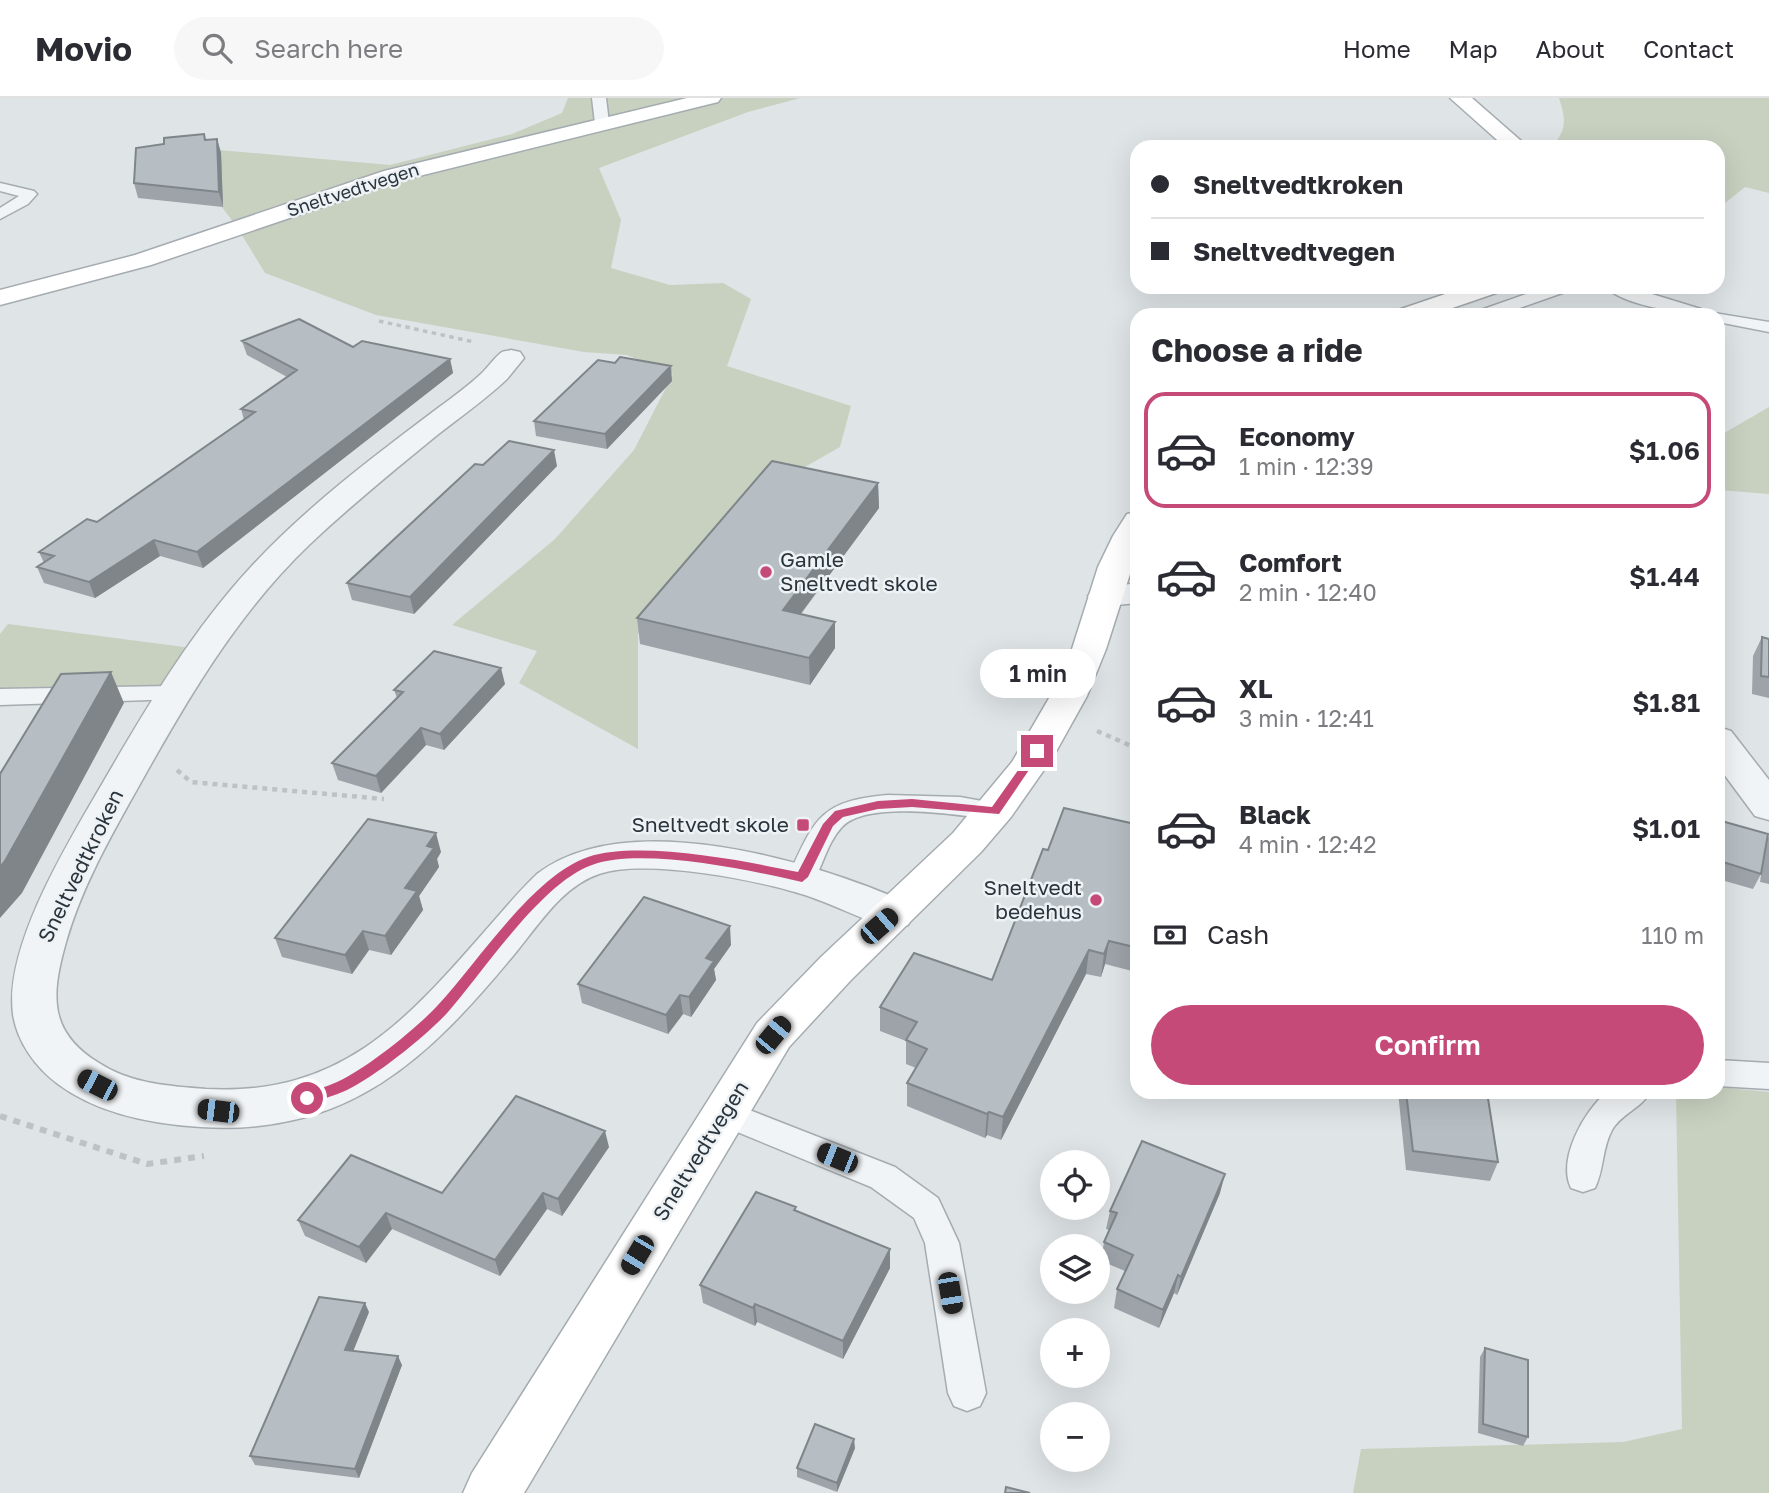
<!DOCTYPE html>
<meta charset="utf-8">
<style>
body{margin:0;font-family:"Golos Text",sans-serif;background:#f7f7f7;color:#2b2b33;height:100vh;display:flex;flex-direction:column;font-size:26px;white-space:nowrap}
*{box-sizing:border-box;margin:0}
p{font-size:23px;color:#7c7c81}
.icon{flex:none;width:38px;height:38px;fill:none;stroke:currentColor;stroke-width:2;stroke-linecap:round;stroke-linejoin:round}
.map{position:relative;flex:1;overflow:hidden}
.sheet{position:absolute;left:1130px;top:210px;width:595px;height:791px;display:flex;flex-direction:column;background:#fff;border-radius:21px;box-shadow:0 7px 28px #0002}
.sheet>*{flex:none}
.top-card{position:absolute;left:1130px;top:42px;width:595px;height:154px;border-radius:21px;box-shadow:0 7px 28px #0002;display:grid;align-content:center;height:154px;padding:0 21px;background:#fff}
.fabs{position:absolute;left:1040px;top:1052px;display:grid;gap:14px}
.fabs a{display:grid;place-items:center;width:70px;height:70px;border-radius:50%;background:#fff;box-shadow:0 7px 28px #0002;font-size:35px}
.end{position:absolute;width:32px;height:32px;margin:-16px;border:9px solid #c64a77;background:#fff;box-shadow:0 0 0 4px #fff}
.from{border-radius:50%}
.bubble{position:absolute;height:49px;border-radius:24px;background:#fff;box-shadow:0 7px 28px #0002;font-size:23px;font-weight:600;line-height:49px;text-align:center}
.car{position:absolute;width:21px;height:42px;margin:-21px -10px;border-radius:9px;box-shadow:0 0 5px 2px #0007;background:linear-gradient(#222 24%,#8ab4d8 0 40%,#222 0 76%,#8ab4d8 0 86%,#222 0)}
.top-card b{display:flex;align-items:center;gap:24px;height:66px;font-size:26px}
.top-card b+b{border-top:2px solid #e1e1e2}
.top-card i{width:18px;height:18px;background:#2b2b33}
ul{padding:0;list-style:none}
li{display:flex;align-items:center;gap:21px;height:116px;margin:0 14px 10px;padding:0 7px;border:4px solid transparent;border-radius:21px}
li div{flex:1}
li b{display:block;font-size:26px}
li em{font-style:normal;font-weight:600}
li.on{border-color:#c64a77}
li>.icon{width:63px;height:63px;stroke-width:1.5}
h2{padding:0 21px;font-size:32px;line-height:84px}
.pay{display:flex;align-items:center;gap:18px;height:77px;padding:0 21px;font-size:26px}
.pay p{margin-inline-start:auto}
.cta{display:flex;gap:14px;margin-top:auto;padding:14px 21px}
.cta a{flex:1;height:80px;border-radius:42px;background:#c64a77;color:#fff;font-size:28px;font-weight:600;line-height:80px;text-align:center}
header{display:flex;align-items:center;gap:42px;box-sizing:border-box;height:98px;padding:0 35px;background:#fff;border-bottom:2px solid #e1e1e2}
header strong{font-size:33px}
nav{display:flex;gap:38px;margin-inline-start:auto;font-size:24px}
.search{width:490px;height:63px;background:#f7f7f7;display:flex;align-items:center;gap:18px;box-sizing:border-box;padding:0 24px;border-radius:38px;color:#7c7c81;font-size:26px}
.map>svg:first-child{display:block}
.green{fill:#c8d1c0}
.lines{fill:none;stroke-linecap:round;stroke-linejoin:round}
.service-casing{stroke:#a5acb1;stroke-width:3}
.minor-casing{stroke:#a5acb1;stroke-width:3}
.secondary-casing{stroke:#a5acb1;stroke-width:3}
.path-far2{stroke:#bdc2c6;stroke-width:3.5;stroke-dasharray:4.5 4.5;stroke-linecap:butt}
.path-far1{stroke:#bdc2c6;stroke-width:4.5;stroke-dasharray:5 5;stroke-linecap:butt}
.path{stroke:#bdc2c6;stroke-width:6;stroke-dasharray:7 7;stroke-linecap:butt}
.service{fill:#f1f4f6;fill-rule:evenodd}
.minor{fill:#f1f4f6;fill-rule:evenodd}
.secondary{fill:#fff;fill-rule:evenodd}
.wall{fill:#9da3a9}
.shaded-wall{fill:#7f8589}
.building{fill:#b6bec4;stroke:#7f8589;stroke-width:2}
.route{fill:#c64a77}
.poi-dot{fill:#c64a77;stroke:#eef2f5;stroke-width:2.5}
.labels{text-anchor:middle;stroke-width:5;stroke-linejoin:round;paint-order:stroke}
.far-street-label{font-size:18px;fill:#29343d;stroke:#eef2f5}
.poi-label{font-size:21px;fill:#29343d;stroke:#eef2f5;text-anchor:end}
.street-label{font-size:21px;fill:#29343d;stroke:#eef2f5}
</style>
<header>
<strong>Movio</strong>
<div class="search"><svg class="icon" aria-label="search" viewBox="0 0 24 24"><circle cx="10" cy="10" r="6"/><path d="M15 15l6 6"/></svg>Search here</div>
<nav><a>Home</a><a>Map</a><a>About</a><a>Contact</a></nav>
</header>
<div class="map">
<svg width="1769" height="1395" viewBox="0 0 1769 1395">
<rect width="100%" height="100%" fill="#dfe4e7"/>
<path class="green" d="M 568,0 L 800,0 L 748,14 L 599,70 L 621,122 L 611,170 L 670,187 L 723,185 L 751,201 L 727,268 L 851,308 L 840,349 L 768,390 L 638,536 L 638,651 L 519,585 L 537,553 L 452,527 L 555,441 L 634,352 L 673,276 L 627,257 L 584,254 L 376,217 L 265,175 L 237,129 L 199,79 L 219,52 L 390,67 L 512,36 L 562,15 Z
M 1559,0 L 1769,0 L 1769,95 L 1745,89 L 1719,110 L 1718,49 L 1551,49 C 1567,33 1566,21 1559,0 Z
M 1769,309 L 1769,396 L 1719,392 L 1719,338 Z
M 8,526 L 207,552 L 176,599 L 50,600 L 0,608 L 0,536 Z
M 1719,989 L 1769,994 L 1769,1395 L 1353,1395 L 1361,1351 L 1623,1344 L 1682,1331 L 1676,994 L 1718,994 Z"/>
<g class="lines">
<g class="service-casing">
<path id="service" d="M 592,0 L 606,0 L 609,25 L 607,28 L 602,29 L 595,25 Z
M 0,85 L 34,93 L 37,96 L 28,106 L 0,121 L 0,110 L 19,98 L 0,93 Z
M 1546,189 L 1570,189 L 1568,193 L 1500,217 L 1475,217 L 1478,213 Z
M 1606,189 L 1629,189 L 1714,215 L 1769,224 L 1769,234 L 1718,224 L 1718,217 C 1692,217 1624,209 1606,189 Z
M 170,588 L 179,591 L 182,596 L 179,601 L 0,607 L 0,591 Z
M 888,697 L 960,699 L 1004,707 L 1008,713 L 1004,719 L 995,722 C 961,717 867,702 842,729 C 827,745 823,768 812,786 L 802,789 L 792,786 L 788,779 C 815,720 820,703 888,697 Z
M 1718,962 L 1769,965 L 1769,991 L 1718,988 Z
M 1607,994 L 1650,994 C 1642,1010 1622,1015 1612,1032 C 1602,1050 1604,1072 1595,1090 L 1583,1094 L 1571,1090 C 1557,1061 1584,1013 1607,994 Z
M 724,1002 L 895,1069 L 938,1100 L 959,1145 L 986,1295 L 980,1308 L 967,1313 L 954,1308 L 948,1295 L 925,1145 L 914,1120 L 871,1089 L 713,1024 L 708,1015 L 713,1006 Z"/>
</g>
<g class="minor-casing">
<path id="minor" d="M 511,252 L 520,254 L 524,260 L 507,281 C 485,302 460,319 436,338 C 393,373 349,409 309,447 C 237,516 188,600 140,686 C 112,736 82,788 66,844 C 51,897 48,934 99,965 C 131,986 169,988 206,991 C 339,998 404,926 485,833 C 502,814 518,794 537,776 C 627,707 813,763 908,805 L 914,816 L 908,827 L 893,831 C 863,822 835,807 805,797 C 758,782 645,760 599,776 C 563,788 540,825 517,853 C 429,960 350,1038 201,1029 C 153,1026 98,1016 58,986 C 36,970 17,944 13,916 C 4,846 71,740 105,681 C 148,607 192,533 250,470 C 305,410 373,359 438,310 C 453,299 468,288 482,275 C 488,269 495,259 502,254 C 504,253 508,253 511,252 Z
M 1138,485 L 1138,505 L 1105,508 L 1093,505 L 1088,498 L 1093,491 Z
M 1718,629 L 1731,633 L 1769,682 L 1769,722 L 1755,718 L 1718,668 Z"/>
</g>
<g class="secondary-casing">
<path id="secondary" d="M 687,0 L 721,0 L 718,4 L 399,83 L 151,167 L 0,207 L 0,192 L 135,157 L 384,73 Z
M 1450,0 L 1472,0 L 1528,49 L 1505,49 Z
M 1466,189 L 1502,189 L 1499,194 L 1432,217 L 1394,217 L 1398,212 Z
M 1138,414 L 1138,451 L 1106,551 L 1087,598 L 1053,659 L 1011,719 L 981,754 L 851,882 L 789,949 L 524,1395 L 463,1395 L 472,1375 L 757,925 L 821,859 L 953,735 L 1012,664 L 1059,583 L 1072,551 L 1098,469 L 1113,438 L 1127,416 Z"/>
</g>
<path class="path-far2" d="M 379,223 L 474,244"/>
<path class="path-far1" d="M 1097,633 L 1138,651
M 177,672 L 191,684 L 384,701"/>
<path class="path" d="M 0,1018 L 147,1066 L 204,1058"/>
<use href="#service" class="service"/>
<use href="#minor" class="minor"/>
<use href="#secondary" class="secondary"/>
</g>
<path class="wall" d="M 204,36 L 206,42 L 217,41 L 221,55 L 223,109 L 138,100 L 134,85 L 164,46 Z
M 242,243 L 353,249 L 450,261 L 453,275 L 203,470 L 160,458 L 95,500 L 44,485 L 37,469 L 44,465 L 39,454 L 97,424 L 244,322 L 241,311 L 287,279 L 247,257 Z
M 672,283 L 607,351 L 536,338 L 534,323 Z
M 483,367 L 557,368 L 414,516 L 352,502 L 347,485 Z
M 878,385 L 879,410 L 801,516 L 835,524 L 835,550 L 810,587 L 640,546 L 637,520 Z
M 1762,539 L 1769,541 L 1769,600 L 1752,596 L 1753,558 Z
M 505,586 L 444,652 L 426,647 L 381,695 L 338,682 L 332,665 L 397,600 L 394,592 Z
M 1718,722 L 1767,742 L 1769,738 L 1769,786 L 1760,784 L 1763,763 L 1761,776 L 1753,791 L 1718,781 Z
M 1135,726 L 1134,731 L 1138,731 L 1138,870 L 1136,874 L 1105,866 L 1101,879 L 1086,876 L 1001,1042 L 987,1037 L 985,1040 L 907,1008 L 907,985 L 916,970 L 906,966 L 906,943 L 880,933 L 880,909 L 992,882 L 1048,752 Z
M 441,754 L 437,761 L 439,769 L 419,798 L 423,812 L 391,857 L 369,852 L 352,876 L 282,859 L 275,840 Z
M 731,847 L 714,871 L 716,882 L 691,919 L 683,916 L 668,936 L 582,905 L 578,886 Z
M 1398,994 L 1487,994 L 1498,1064 L 1490,1083 L 1406,1072 Z
M 609,1049 L 562,1118 L 547,1111 L 500,1178 L 392,1131 L 366,1165 L 305,1138 L 298,1122 L 442,1095 Z
M 1220,1095 L 1177,1197 L 1174,1195 L 1159,1230 L 1114,1210 L 1117,1191 L 1125,1173 L 1101,1163 L 1104,1144 L 1109,1132 L 1106,1131 L 1110,1113 Z
M 796,1113 L 890,1151 L 890,1170 L 843,1261 L 757,1224 L 755,1228 L 703,1205 L 700,1187 Z
M 369,1214 L 353,1253 L 402,1267 L 359,1380 L 255,1367 L 250,1358 Z
M 1485,1250 L 1528,1339 L 1523,1348 L 1478,1335 L 1480,1259 Z
M 855,1350 L 837,1394 L 797,1379 L 797,1370 Z"/>
<path class="shaded-wall" d="M 217,41 L 221,55 L 223,109 L 219,94 Z
M 450,261 L 453,275 L 203,470 L 197,454 Z
M 671,268 L 672,283 L 607,351 L 605,336 Z
M 554,352 L 557,368 L 414,516 L 410,499 Z
M 878,385 L 879,410 L 784,538 L 783,512 Z
M 154,442 L 160,458 L 95,500 L 89,484 Z
M 835,524 L 835,550 L 810,587 L 809,560 Z
M 501,570 L 505,586 L 444,652 L 440,636 Z
M 111,574 L 124,605 L 22,795 L 0,820 L 0,769 Z
M 421,630 L 426,647 L 381,695 L 376,678 Z
M 436,735 L 441,754 L 437,761 L 439,769 L 419,798 L 423,812 L 391,857 L 385,838 L 405,790 L 427,748 Z
M 730,828 L 731,847 L 714,871 L 716,882 L 691,919 L 689,899 L 706,860 Z
M 363,833 L 369,852 L 352,876 L 345,857 Z
M 1109,843 L 1105,866 L 1101,879 L 1104,856 Z
M 1089,852 L 1086,876 L 1001,1042 L 1003,1019 Z
M 680,897 L 683,916 L 668,936 L 666,917 Z
M 989,1014 L 987,1037 L 985,1040 L 987,1016 Z
M 605,1033 L 609,1049 L 562,1118 L 558,1101 Z
M 1225,1076 L 1220,1095 L 1177,1197 L 1181,1179 Z
M 543,1095 L 547,1111 L 500,1178 L 495,1162 Z
M 386,1115 L 392,1131 L 366,1165 L 359,1149 Z
M 890,1151 L 890,1170 L 843,1261 L 843,1243 Z
M 1178,1177 L 1174,1195 L 1159,1230 L 1163,1212 Z
M 365,1205 L 369,1214 L 350,1261 L 345,1252 Z
M 755,1206 L 757,1224 L 755,1228 L 753,1210 Z
M 398,1258 L 402,1267 L 359,1380 L 355,1371 Z
M 854,1341 L 855,1350 L 837,1394 L 837,1385 Z"/>
<path class="building" d="M 204,36 L 205,42 L 217,41 L 219,94 L 134,85 L 136,50 L 164,46 L 164,40 Z
M 299,221 L 353,249 L 362,243 L 450,261 L 197,454 L 154,442 L 89,484 L 37,469 L 54,458 L 39,454 L 87,421 L 97,424 L 255,314 L 241,311 L 297,272 L 242,243 Z
M 620,259 L 671,268 L 605,336 L 534,323 L 598,262 L 615,265 Z
M 509,343 L 554,352 L 410,499 L 347,485 L 475,366 L 483,367 Z
M 772,363 L 878,385 L 783,512 L 835,524 L 809,560 L 637,520 Z
M 1762,539 L 1769,541 L 1769,579 L 1761,578 Z
M 434,553 L 501,570 L 440,636 L 421,630 L 376,678 L 332,665 L 403,594 L 394,592 Z
M 111,574 L 5,763 L 0,769 L 0,676 L 61,576 Z
M 1064,710 L 1135,726 L 1134,730 L 1138,731 L 1138,850 L 1109,843 L 1104,856 L 1089,852 L 1003,1019 L 989,1014 L 987,1016 L 907,985 L 927,951 L 906,942 L 917,924 L 880,909 L 914,855 L 992,882 L 1043,751 L 1048,752 Z
M 368,721 L 436,735 L 427,748 L 434,750 L 405,790 L 417,793 L 385,838 L 363,833 L 345,857 L 275,840 Z
M 1718,722 L 1768,736 L 1761,776 L 1720,763 L 1718,777 Z
M 644,799 L 730,828 L 706,860 L 714,863 L 689,899 L 680,897 L 666,917 L 578,886 Z
M 1406,994 L 1487,994 L 1498,1064 L 1413,1053 Z
M 516,998 L 605,1033 L 558,1101 L 543,1095 L 495,1162 L 386,1115 L 359,1149 L 298,1122 L 351,1057 L 442,1095 Z
M 1142,1043 L 1225,1076 L 1181,1179 L 1178,1177 L 1163,1212 L 1117,1191 L 1133,1157 L 1104,1144 L 1117,1115 L 1110,1113 Z
M 756,1094 L 796,1109 L 794,1112 L 890,1151 L 843,1243 L 755,1206 L 753,1210 L 700,1187 Z
M 319,1199 L 365,1205 L 345,1252 L 398,1258 L 355,1371 L 250,1358 Z
M 1485,1250 L 1528,1262 L 1528,1339 L 1483,1326 Z
M 815,1326 L 854,1341 L 837,1385 L 797,1370 Z
M 1006,1389 L 1030,1395 L 1005,1395 Z"/>
<path class="route" d="M 1033,651 L 1042,653 L 999,716 L 912,709 L 878,711 L 843,719 L 833,728 L 808,779 L 802,784 C 750,772 641,749 592,767 C 541,785 484,873 448,914 C 426,938 376,978 347,992 C 335,998 320,1001 307,1006 L 300,1000 L 302,996 C 314,992 326,989 337,984 C 366,971 417,930 438,907 C 478,864 533,778 588,759 C 640,742 744,763 798,774 L 823,726 L 835,713 L 878,703 L 912,701 L 992,709 Z"/>
<g class="poi-dot">
<circle cx="766" cy="474" r="7"/>
<rect x="796" y="720" width="14" height="14" rx="3.5"/>
<circle cx="1096" cy="802" r="7"/>
</g>
<g class="labels">
<g class="far-street-label">
<text transform="translate(353 92) rotate(-18)" y="6">Sneltvedtvegen</text>
</g>
<g class="poi-label">
<text x="780" y="469" text-anchor="start">Gamle<tspan x="780" dy="24">Sneltvedt skole</tspan></text>
<text x="789" y="734">Sneltvedt skole</text>
<text x="1082" y="797">Sneltvedt<tspan x="1082" dy="24">bedehus</tspan></text>
</g>
<g class="street-label">
<text transform="translate(81 768) rotate(-64)" y="7">Sneltvedtkroken</text>
<text transform="translate(701 1053) rotate(-58)" y="7">Sneltvedtvegen</text>
</g>
</g>
</svg>
<div class="fabs">
<a><svg class="icon" aria-label="locate" viewBox="0 0 24 24"><circle cx="12" cy="12" r="6"/><path d="M12 2v4M12 18v4M2 12h4M18 12h4"/></svg></a>
<a><svg class="icon" aria-label="layers" viewBox="0 0 24 24"><path d="M12 4l9 5-9 5-9-5zM3 14l9 5 9-5"/></svg></a>
<a>+</a>
<a>−</a>
</div>
<i class="end from" style="left:307px;top:1000px"></i>
<i class="end" style="left:1037px;top:653px"></i>
<div class="bubble" style="left:980px;top:551px;width:116px">1 min</div>
<i class="car" style="left:879px;top:828px;rotate:49deg"></i>
<i class="car" style="left:773px;top:937px;rotate:40deg"></i>
<i class="car" style="left:97px;top:987px;rotate:297deg"></i>
<i class="car" style="left:218px;top:1013px;rotate:277deg"></i>
<i class="car" style="left:837px;top:1060px;rotate:292deg"></i>
<i class="car" style="left:637px;top:1157px;rotate:211deg"></i>
<i class="car" style="left:950px;top:1195px;rotate:170deg"></i>
<div class="top-card">
<b><i class="from"></i>Sneltvedtkroken</b>
<b><i></i>Sneltvedtvegen</b>
</div>
<section class="sheet">
<h2>Choose a ride</h2>
<ul>
<li class="on"><svg class="icon" aria-label="car" viewBox="0 0 24 24"><path d="M5 17H2v-5l4-1 3-4h7l3 4 3 1v5h-3M9 17h6M6 11h13"/><circle cx="7" cy="17" r="2"/><circle cx="17" cy="17" r="2"/></svg><div><b>Economy</b><p>1 min · 12:39</p></div><em>$1.06</em></li>
<li><svg class="icon" aria-label="car" viewBox="0 0 24 24"><path d="M5 17H2v-5l4-1 3-4h7l3 4 3 1v5h-3M9 17h6M6 11h13"/><circle cx="7" cy="17" r="2"/><circle cx="17" cy="17" r="2"/></svg><div><b>Comfort</b><p>2 min · 12:40</p></div><em>$1.44</em></li>
<li><svg class="icon" aria-label="car" viewBox="0 0 24 24"><path d="M5 17H2v-5l4-1 3-4h7l3 4 3 1v5h-3M9 17h6M6 11h13"/><circle cx="7" cy="17" r="2"/><circle cx="17" cy="17" r="2"/></svg><div><b>XL</b><p>3 min · 12:41</p></div><em>$1.81</em></li>
<li><svg class="icon" aria-label="car" viewBox="0 0 24 24"><path d="M5 17H2v-5l4-1 3-4h7l3 4 3 1v5h-3M9 17h6M6 11h13"/><circle cx="7" cy="17" r="2"/><circle cx="17" cy="17" r="2"/></svg><div><b>Black</b><p>4 min · 12:42</p></div><em>$1.01</em></li>
</ul>
<div class="pay"><svg class="icon" aria-label="cash" viewBox="0 0 24 24"><path d="M3 7h18v10H3z"/><circle cx="12" cy="12" r="2"/></svg>Cash<p>110 m</p></div>
<div class="cta"><a>Confirm</a></div>
</section>
</div>
